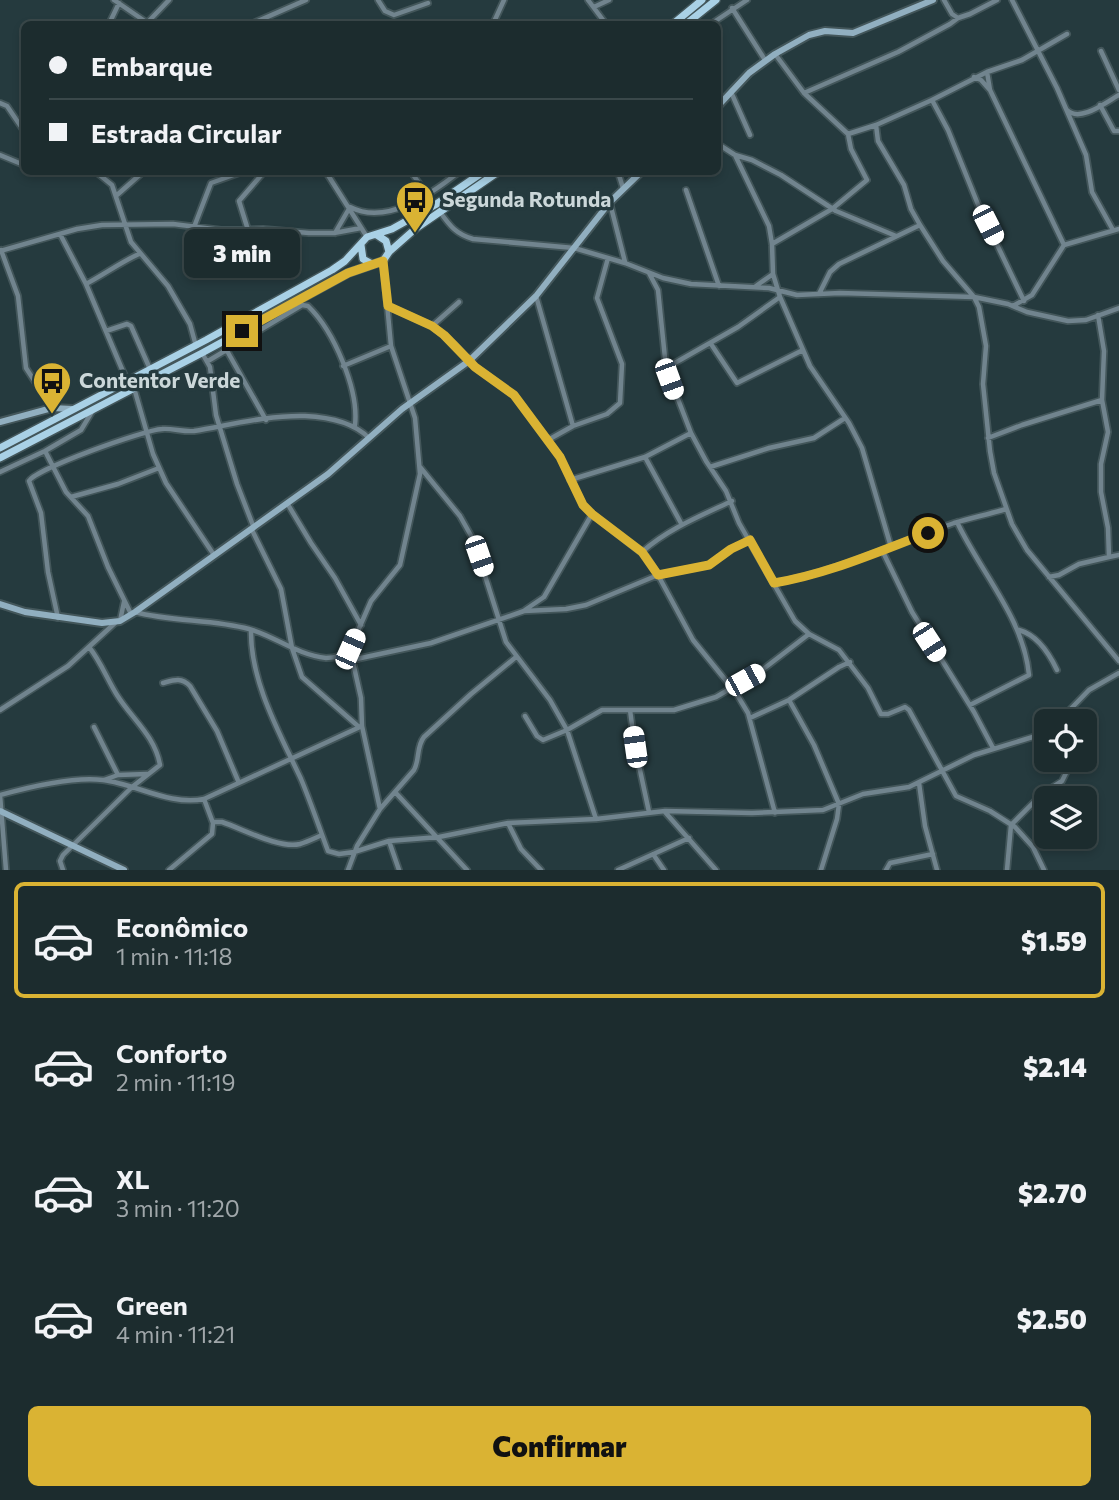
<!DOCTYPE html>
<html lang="pt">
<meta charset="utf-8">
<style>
body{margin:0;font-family:Commissioner,sans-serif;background:#29383a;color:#f1f3f6;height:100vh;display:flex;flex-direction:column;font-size:26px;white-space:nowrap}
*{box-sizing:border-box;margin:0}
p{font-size:23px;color:#a0a7aa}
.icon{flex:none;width:38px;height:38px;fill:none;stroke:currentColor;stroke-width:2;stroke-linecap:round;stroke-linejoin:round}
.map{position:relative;height:870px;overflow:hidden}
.panel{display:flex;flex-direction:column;background:#1c2c2e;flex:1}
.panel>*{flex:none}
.guide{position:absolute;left:21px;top:21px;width:700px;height:154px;border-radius:10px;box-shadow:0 4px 10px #0003,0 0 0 2px #3a484a;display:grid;align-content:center;height:154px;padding:0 28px;background:#1c2c2e}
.buttons{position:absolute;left:1034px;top:709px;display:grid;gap:14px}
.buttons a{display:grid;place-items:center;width:63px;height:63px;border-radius:10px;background:#1c2c2e;box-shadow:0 4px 10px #0003,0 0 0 2px #3a484a;font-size:35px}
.end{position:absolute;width:32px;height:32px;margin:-16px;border:9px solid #dab333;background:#111;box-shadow:0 0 0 4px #111}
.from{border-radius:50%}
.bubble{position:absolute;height:49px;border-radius:10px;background:#1c2c2e;box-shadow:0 4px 10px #0003,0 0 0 2px #3a484a;font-size:23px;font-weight:800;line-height:49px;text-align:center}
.car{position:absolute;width:21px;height:42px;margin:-21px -10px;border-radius:9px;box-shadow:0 0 5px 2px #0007;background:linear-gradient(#fff 24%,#345 0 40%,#fff 0 76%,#345 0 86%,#fff 0)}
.guide b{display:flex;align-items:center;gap:24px;height:66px;font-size:26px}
.guide b+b{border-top:2px solid #3a484a}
.guide i{width:18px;height:18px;background:#f1f3f6}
ul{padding:12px 0 0;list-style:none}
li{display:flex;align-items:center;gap:21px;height:116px;margin:0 14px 10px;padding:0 14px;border:4px solid transparent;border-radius:10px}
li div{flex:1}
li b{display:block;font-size:26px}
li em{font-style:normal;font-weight:800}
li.on{border-color:#dab333}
li>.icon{width:63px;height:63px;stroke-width:1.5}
.cta{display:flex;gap:14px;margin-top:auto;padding:14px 28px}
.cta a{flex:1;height:80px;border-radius:10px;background:#dab333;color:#111;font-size:28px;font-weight:800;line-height:80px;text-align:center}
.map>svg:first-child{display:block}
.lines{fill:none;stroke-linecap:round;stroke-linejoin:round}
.street-casing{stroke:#43565a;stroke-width:8}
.secondary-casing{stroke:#43565a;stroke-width:10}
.primary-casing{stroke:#43565a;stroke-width:10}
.street{stroke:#71848e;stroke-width:4.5}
.secondary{stroke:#91afc0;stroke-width:6}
.primary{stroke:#a9d1e6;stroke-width:7}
.route{stroke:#dab333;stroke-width:9}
.labels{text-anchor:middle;stroke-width:7;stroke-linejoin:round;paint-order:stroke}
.poi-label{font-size:21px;font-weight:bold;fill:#cbd7d9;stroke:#253a3e;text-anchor:start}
</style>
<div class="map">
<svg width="1119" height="870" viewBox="0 0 1119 870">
<rect width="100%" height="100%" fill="#253a3e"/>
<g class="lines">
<g class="street-casing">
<path id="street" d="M 114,0 L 149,24
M 378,0 L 385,11 L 394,15 L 428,3
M 588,0 L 606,24
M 944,0 L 952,14 L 958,18 L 970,14 L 997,0
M 1012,0 L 1057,88 L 1086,155 L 1092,192 L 1113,230
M 594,7 L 609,0
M 732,8 L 765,60
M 147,23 L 169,0
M 109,24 L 119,3
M 251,24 L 306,0
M 493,24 L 504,0
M 711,24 L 747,0
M 1101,51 L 1119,90
M 987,72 L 1022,60 L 1067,34
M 974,77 L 981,80 L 989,89
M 731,92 L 750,135
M 804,93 L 898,52 L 950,24 L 958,18
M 932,100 L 948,130 L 979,207 L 1024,301
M 0,103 L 7,106 L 24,131
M 1100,105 L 1114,131 L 1119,131
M 1067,110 C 1080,123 1106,102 1119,95
M 848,134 L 876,125
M 718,144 L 735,155 L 752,160 L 781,175 L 836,211 L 896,236
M 0,155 L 24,165
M 735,155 L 769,226 L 772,244 L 773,274 L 780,297 L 810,366 L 849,423 L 862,448 L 891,547
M 96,172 L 112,185 L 131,242 L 168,286 L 190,324 L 196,346
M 326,172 L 367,237
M 411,172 L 435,205
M 618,172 L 623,188
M 686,190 L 719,286
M 117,195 L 143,172
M 610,203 L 625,262
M 440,212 C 450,226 456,234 473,239 L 574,248 L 625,263 L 663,278 L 691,284 L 769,288 L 797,295 L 840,293 L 974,297 L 1008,304 L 1027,312 L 1068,321 L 1086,320 L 1119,308
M 194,227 L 211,183 L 242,172
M 248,230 L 239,201 L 264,172
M 335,233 L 350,207 C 387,226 431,194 459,172
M 60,234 L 86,284 L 127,381
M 772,244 L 832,209 L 867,180 L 851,149 L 848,134 L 804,93 L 775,54
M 1064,245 L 990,90 L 987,72 L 932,100 L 876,125 L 878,141 L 904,185 L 911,209 L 920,225 L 943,261 L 974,297 L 979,307 L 986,346 L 983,384 L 990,451 L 994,473 L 1012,524 L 1027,550 L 1119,661
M 1,250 L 18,296 L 26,368 L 52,408
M 0,251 L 77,229 L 102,225 L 173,224 L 221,230 L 263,229 L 309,233 L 334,233 L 361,228
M 649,273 L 658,290 L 666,368 L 691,433 L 706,461 L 726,491 L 739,523 L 795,621 L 809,634 L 839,650 L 868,688 L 881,714 L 888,714 L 905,707 L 909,710 L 956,796 L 990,811 L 1015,827 L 1033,847 L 1044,870
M 86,284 C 105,274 121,262 139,254
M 756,286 L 773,274
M 819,294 L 830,272 L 839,264 L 920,225
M 536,296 L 573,426
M 388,306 L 432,326 L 454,344 L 475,367 L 514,395 L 560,457 L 583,505 L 592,514 L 646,556 L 658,575 L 693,640 L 736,693 L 748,713 L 775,813
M 1013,306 L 1032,295 L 1064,245 L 1119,229
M 432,326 L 459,302
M 106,331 L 127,324 L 131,326 L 150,369
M 711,344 L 737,383 L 803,350
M 226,349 L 266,420
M 202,353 L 210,367 L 216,415 L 237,484 L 254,528
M 208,361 L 302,305 L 308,306 C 334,331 359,390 355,425
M 343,366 L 391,346
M 666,368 L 738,327 L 780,297
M 134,388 L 153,454 L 166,483 L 214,555
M 988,438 L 1022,425 L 1102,400 L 1104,351 L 1098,315
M 548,440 L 573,426 L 607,414 L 620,403 L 622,364 L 597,298 L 608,258
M 45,451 L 66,492 L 88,516 L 108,567 L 131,614
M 645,457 L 682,525
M 420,467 L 460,516 L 474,541 L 506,642 L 550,700 L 567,730 L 596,819
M 710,467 L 769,448 L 814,438 L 845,418
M 0,472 L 45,451 L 81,430 L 93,410
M 570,480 L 645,457 L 691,433
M 71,497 L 118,484 L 159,468
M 287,503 L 311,543 L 335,578 L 361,625
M 957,522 C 981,573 1024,619 1029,675 L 970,705
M 252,530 L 281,589 L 292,648 L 302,677 L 359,727
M 882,550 L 912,612 L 974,712 L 993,748
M 642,552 C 668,529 700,516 732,501
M 1109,557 L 1119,555
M 1049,577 L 1059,575 L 1079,564 L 1109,557 L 1108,528 L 1101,492 L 1101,464 L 1108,432 L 1102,400
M 774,583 C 837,572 894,544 954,523 C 971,518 989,514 1006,509
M 525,610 L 544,597 L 592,514
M 135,612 C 172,622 212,619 249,629 C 275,636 297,655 326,658 C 337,658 342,655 350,649
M 58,618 L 48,572 L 41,513 L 29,481 C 35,469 144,430 162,429 C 172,428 183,432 194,431 C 230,425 268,415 305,416 C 328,417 353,422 369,438
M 120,621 L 124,602
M 251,630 C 250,681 280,734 301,779 C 311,803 319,827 328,851 L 339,854 L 354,852 L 389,841 L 439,837 L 508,823 L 596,819 L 665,811 L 752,813 L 823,810 L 863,794 L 909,787 L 974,755 L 1036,736 L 1046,730
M 1019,630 C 1037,635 1049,653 1057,670
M 340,657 L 353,660 L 361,658 L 431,643 L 524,611 L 566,609 L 586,605 L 658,575 L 709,565 L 731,549 L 750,540
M 163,683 C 174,680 181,677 190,686 L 217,731 L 239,783
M 789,700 L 814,745 L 839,804 L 837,819 L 821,870
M 0,710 L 68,666 L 115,623
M 630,710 L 635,747 L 649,812
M 1068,711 L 1071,721
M 525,716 L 537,736 L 543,740 L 567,730 L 602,710 L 674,710 L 716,697 L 762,670 L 809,634
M 750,718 L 789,700 L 839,667 L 850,662
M 1059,721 L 1089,690 L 1119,673
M 94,727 L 118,775
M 104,780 L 118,775 L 147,774
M 919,783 L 925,826 L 937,870
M 395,792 L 467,870
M 0,795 C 29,787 73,776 103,780 C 136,784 170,806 204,799 L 362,726
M 0,795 L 6,870
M 380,809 L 362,726 L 361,698 L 350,649 L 371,601 L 400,565 L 420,474 L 415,418 L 391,346 L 383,261
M 665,812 L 716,870
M 213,822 L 222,822 C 243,829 279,849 300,844 C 307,842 315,838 322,835
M 508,823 L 521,849 L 541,870
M 389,841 L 399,870
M 653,854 L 664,870
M 63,870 L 60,861 L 63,855 L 132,787 L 160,765 C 155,736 132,719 117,695 C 107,679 101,662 89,647
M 169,870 L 212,834 L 213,823 L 204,799
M 348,870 L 357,846 L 380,809 L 414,770 C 420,759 416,747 424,737 L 471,694 L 516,657
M 618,870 L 689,838
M 886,870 L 890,863 L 933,854
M 1007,870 L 1011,825 L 1042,794 L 1062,781 L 1069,767 L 1083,760"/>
</g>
<g class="secondary-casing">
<path id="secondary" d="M 718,106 L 749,73 L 775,54 L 809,35 L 825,31 L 853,33 L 933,0
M 0,422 L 52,408 L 73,409
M 0,604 L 25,612 L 102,623 L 120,621 L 135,612 L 328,474 L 402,409 L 469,361 L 536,296 L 610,202 L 641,172
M 0,811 L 124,870"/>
</g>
<g class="primary-casing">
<path id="primary" d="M 673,24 L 702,0
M 686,24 L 716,0
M 377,235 L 386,241 L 389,252
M 361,245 L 363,259 L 372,264
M 0,448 L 206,340 L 332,270 L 345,261 L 367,237 L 392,229 L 435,205 L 483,172
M 0,458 L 202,353 L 348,273 L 383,261 L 389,252 L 415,229 L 498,172"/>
</g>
<use href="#street" class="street"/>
<use href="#secondary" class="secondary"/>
<use href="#primary" class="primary"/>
</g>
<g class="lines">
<path class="route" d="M 242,331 L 348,273 L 383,261 L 388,306 L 432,326 L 444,335 L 475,367 L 514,395 L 560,457 L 583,505 L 592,514 L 642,552 L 658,575 L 709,565 L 731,549 L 750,540 L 774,583 C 828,574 877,552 928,533"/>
</g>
<defs>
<g id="bus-pin" transform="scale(2.0125)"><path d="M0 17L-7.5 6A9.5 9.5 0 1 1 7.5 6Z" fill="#dab333" stroke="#253a3e"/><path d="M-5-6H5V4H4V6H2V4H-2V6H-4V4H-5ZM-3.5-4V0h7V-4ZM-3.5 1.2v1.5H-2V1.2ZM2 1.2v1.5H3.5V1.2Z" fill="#111"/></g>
</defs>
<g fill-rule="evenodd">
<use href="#bus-pin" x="415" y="200"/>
<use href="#bus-pin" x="52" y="381"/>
</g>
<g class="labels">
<g class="poi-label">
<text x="442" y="207">Segunda Rotunda</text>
<text x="79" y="388">Contentor Verde</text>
</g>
</g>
</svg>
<div class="buttons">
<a><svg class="icon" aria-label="locate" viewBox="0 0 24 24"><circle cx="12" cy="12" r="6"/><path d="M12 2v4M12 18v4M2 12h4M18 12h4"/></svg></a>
<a><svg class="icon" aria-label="layers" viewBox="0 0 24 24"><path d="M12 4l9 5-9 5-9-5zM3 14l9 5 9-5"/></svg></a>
</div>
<i class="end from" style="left:928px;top:533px"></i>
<i class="end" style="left:242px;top:331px"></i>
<div class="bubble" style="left:184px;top:229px;width:116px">3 min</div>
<i class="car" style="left:988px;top:225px;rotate:153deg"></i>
<i class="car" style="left:669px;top:379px;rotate:160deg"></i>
<i class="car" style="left:479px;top:556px;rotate:161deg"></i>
<i class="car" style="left:929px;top:642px;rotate:147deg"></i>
<i class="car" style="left:350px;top:649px;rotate:24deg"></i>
<i class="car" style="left:745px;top:680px;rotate:61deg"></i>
<i class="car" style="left:635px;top:747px;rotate:352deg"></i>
<div class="guide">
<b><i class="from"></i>Embarque</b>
<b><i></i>Estrada Circular</b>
</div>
</div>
<section class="panel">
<ul>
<li class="on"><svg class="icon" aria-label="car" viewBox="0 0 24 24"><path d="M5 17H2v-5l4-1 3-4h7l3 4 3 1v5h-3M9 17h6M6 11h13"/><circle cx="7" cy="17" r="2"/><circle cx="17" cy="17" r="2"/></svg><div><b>Econômico</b><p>1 min · 11:18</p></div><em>$1.59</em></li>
<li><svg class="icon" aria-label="car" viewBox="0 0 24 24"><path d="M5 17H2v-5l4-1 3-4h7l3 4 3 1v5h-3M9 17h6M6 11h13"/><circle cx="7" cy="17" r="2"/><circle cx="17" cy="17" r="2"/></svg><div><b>Conforto</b><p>2 min · 11:19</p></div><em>$2.14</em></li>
<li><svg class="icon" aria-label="car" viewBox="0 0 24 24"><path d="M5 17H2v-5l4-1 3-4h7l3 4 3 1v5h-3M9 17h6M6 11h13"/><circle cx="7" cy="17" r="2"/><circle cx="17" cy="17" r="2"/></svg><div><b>XL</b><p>3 min · 11:20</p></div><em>$2.70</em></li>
<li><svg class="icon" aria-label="car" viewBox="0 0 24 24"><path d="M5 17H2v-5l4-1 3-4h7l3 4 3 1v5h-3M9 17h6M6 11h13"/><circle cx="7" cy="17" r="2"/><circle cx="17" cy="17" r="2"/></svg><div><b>Green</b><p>4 min · 11:21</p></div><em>$2.50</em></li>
</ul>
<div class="cta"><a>Confirmar</a></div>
</section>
